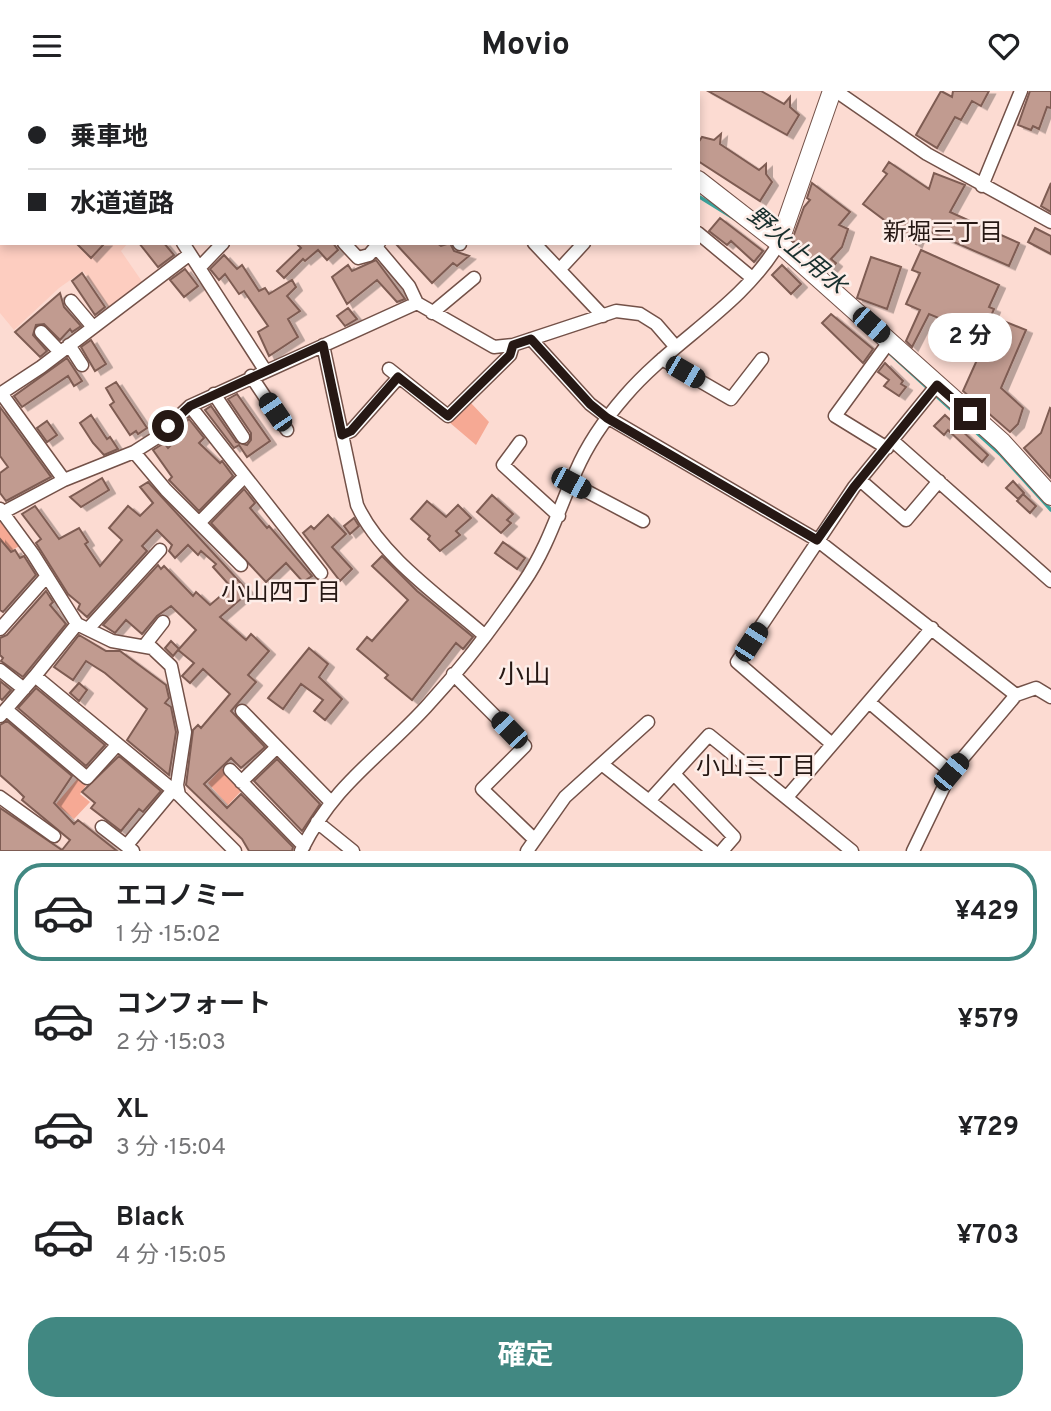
<!DOCTYPE html>
<html lang="ja">
<meta charset="utf-8">
<style>
body{margin:0;font-family:Overpass,"Noto Sans JP",sans-serif;background:#f6f6f6;color:#202124;height:100vh;display:flex;flex-direction:column;font-size:26px;white-space:nowrap}
*{box-sizing:border-box;margin:0}
p{font-size:23px;color:#757577}
.icon{flex:none;width:38px;height:38px;fill:none;stroke:currentColor;stroke-width:2;stroke-linecap:round;stroke-linejoin:round}
.map{position:relative;height:760px;overflow:hidden}
.sheet{display:flex;flex-direction:column;background:#fff;flex:1}
.sheet>*{flex:none}
.guide{position:absolute;left:0px;top:0px;width:700px;height:154px;box-shadow:0 4px 10px #0003;display:grid;align-content:center;height:154px;padding:0 28px;background:#fff}
.end{position:absolute;width:32px;height:32px;margin:-16px;border:9px solid #261814;background:#fff;box-shadow:0 0 0 4px #fff}
.from{border-radius:50%}
.bubble{position:absolute;height:49px;border-radius:24px;background:#fff;box-shadow:0 4px 10px #0003;font-size:23px;font-weight:700;line-height:49px;text-align:center}
.car{position:absolute;width:21px;height:42px;margin:-21px -10px;border-radius:9px;box-shadow:0 0 5px 2px #0007;background:linear-gradient(#222 24%,#8ab4d8 0 40%,#222 0 76%,#8ab4d8 0 86%,#222 0)}
.guide b{display:flex;align-items:center;gap:24px;height:66px;font-size:26px}
.guide b+b{border-top:2px solid #e0e0e0}
.guide i{width:18px;height:18px;background:#202124}
ul{padding:12px 0 0;list-style:none}
li{display:flex;align-items:center;gap:21px;height:98px;margin:0 14px 10px;padding:0 14px;border:4px solid transparent;border-radius:28px}
li div{flex:1}
li b{display:block;font-size:26px}
li em{font-style:normal;font-weight:700}
li.selected{border-color:#418882}
li>.icon{width:63px;height:63px;stroke-width:1.5}
.primary-button{display:flex;gap:14px;margin-top:auto;padding:14px 28px}
.primary-button a{flex:1;height:80px;border-radius:28px;background:#418882;color:#fff;font-size:28px;font-weight:700;line-height:80px;text-align:center}
header{display:flex;justify-content:space-between;align-items:center;height:91px;padding:0 28px;background:#fff;font-size:32px;font-weight:700}
.map>svg:first-child{display:block}
.built{fill:#fdcdc0}
.green{fill:#f6a994}
.lines{fill:none;stroke-linecap:round;stroke-linejoin:round}
.stream{stroke:#3ca39c;stroke-width:3.5}
.building{fill:#c19b90;stroke:#7e5c52;stroke-width:2;filter:url(#shadow)}
.street-casing{stroke:#735148;stroke-width:15}
.secondary-casing{stroke:#735148;stroke-width:20}
.street{stroke:#fff;stroke-width:12}
.secondary{stroke:#fff;stroke-width:18}
.route{stroke:#261814;stroke-width:9}
.labels{text-anchor:middle;stroke-width:5;stroke-linejoin:round;paint-order:stroke}
.neighbourhood-label{font-size:24px;fill:#261814;stroke:#fdede8}
.water-label{font-size:24px;font-style:italic;fill:#182f2d;stroke:#fdede8}
.quarter-label{font-size:26px;fill:#261814;stroke:#fdede8}
</style>
<header><svg class="icon" aria-label="menu" viewBox="0 0 24 24"><path d="M4 6h16M4 12h16M4 18h16"/></svg>Movio<svg class="icon" aria-label="heart" viewBox="0 0 24 24"><path d="M12 20l-8-8c-3-5 5-10 8-4 3-6 11-1 8 4z"/></svg></header>
<div class="map">
<svg width="1051" height="760" viewBox="0 0 1051 760">
<defs>
<filter id="shadow"><feDropShadow dx="6" dy="3.5" stdDeviation="0" flood-color="#0004"/></filter>
</defs>
<rect width="100%" height="100%" fill="#fcdbd2"/>
<path class="built" d="M 0,11 L 2,152 L 128,152 L 121,160 L 143,192 L 110,218 L 83,180 L 59,197 L 14,239 L 0,222 Z"/>
<path class="green" d="M 470,311 L 489,331 L 476,354 L 449,331 Z
M 1,428 L 23,453 L 0,466 L 0,429 Z
M 222,677 L 243,698 L 228,714 L 208,692 Z
M 79,686 L 87,693 L 80,703 L 90,711 L 74,728 L 56,713 Z"/>
<g class="lines">
<path class="stream" d="M 486,0 L 490,2
M 698,105 L 735,128
M 886,259 L 1001,364 L 1051,419"/>
</g>
<path class="building" d="M 708,0 L 761,0 L 784,13 L 790,6 L 790,16 L 799,24 L 787,44 Z
M 941,0 L 952,6 L 953,0 L 989,0 L 981,15 L 972,10 L 961,29 L 955,26 L 937,57 L 916,44 Z
M 1030,0 L 1051,0 L 1051,17 L 1047,16 L 1039,38 L 1033,35 L 1031,39 L 1018,34 Z
M 721,43 L 720,53 L 759,79 L 766,73 L 766,83 L 772,91 L 760,110 L 698,70 L 698,52 L 702,46 L 714,49 Z
M 889,71 L 929,98 L 934,82 L 965,94 L 950,121 L 1019,152 L 1009,175 L 922,137 L 916,153 L 863,113 L 887,83 L 883,80 Z
M 812,92 L 850,121 L 839,134 L 848,138 L 842,156 L 831,168 L 836,172 L 828,181 L 792,149 L 804,116 L 810,109 L 807,107 Z
M 1051,92 L 1051,121 L 1041,115 Z
M 720,127 L 763,160 L 754,171 L 731,150 L 727,154 L 709,140 Z
M 1035,137 L 1051,145 L 1051,163 L 1028,151 Z
M 76,152 L 105,152 L 91,167 Z
M 139,152 L 164,152 L 174,164 L 158,176 Z
M 296,152 L 333,152 L 338,159 L 327,169 L 318,159 L 305,170 L 303,168 L 284,187 L 277,180 L 301,157 Z
M 395,152 L 437,152 L 441,155 L 450,152 L 454,160 L 469,165 L 457,175 L 453,172 L 432,192 Z
M 921,159 L 999,194 L 989,216 L 994,218 L 991,225 L 1026,239 L 1001,297 L 1023,317 L 1018,333 L 1010,341 L 963,300 L 977,269 L 937,252 L 946,230 L 929,223 L 912,256 L 906,250 L 920,219 L 906,213 L 920,182 L 912,179 Z
M 224,164 L 237,178 L 242,174 L 259,200 L 265,197 L 269,203 L 292,189 L 296,196 L 287,205 L 300,220 L 288,228 L 298,246 L 269,265 L 258,241 L 268,235 L 244,200 L 239,203 L 225,183 L 219,189 L 210,178 Z
M 871,166 L 901,176 L 887,218 L 857,207 Z
M 376,169 L 405,208 L 397,211 L 377,189 L 347,213 L 332,186 L 348,174 L 352,180 Z
M 782,174 L 801,193 L 791,203 L 772,184 Z
M 185,178 L 198,195 L 184,206 L 170,189 Z
M 82,182 L 105,216 L 95,224 L 72,190 Z
M 60,202 L 64,216 L 81,235 L 72,241 L 70,238 L 60,249 L 44,233 L 36,234 L 33,244 L 47,260 L 40,266 L 15,241 Z
M 348,217 L 357,228 L 345,235 L 337,225 Z
M 831,223 L 873,258 L 863,272 L 822,232 Z
M 91,249 L 106,273 L 95,280 L 81,256 Z
M 67,267 L 82,290 L 74,295 L 68,285 L 22,316 L 14,305 Z
M 885,272 L 903,290 L 901,293 L 906,296 L 899,305 L 884,295 L 889,289 L 878,281 Z
M 116,291 L 147,337 L 138,343 L 136,340 L 130,344 L 110,314 L 114,311 L 106,297 Z
M 237,303 L 270,350 L 247,366 L 239,354 L 234,357 L 205,319 L 211,315 L 236,351 L 247,354 L 251,349 L 251,342 L 228,308 Z
M 0,316 L 51,386 L 6,410 L 0,402 L 0,382 L 8,376 L 0,365 Z
M 1050,317 L 1051,318 L 1051,387 L 1024,357 L 1041,342 Z
M 91,324 L 107,348 L 110,346 L 118,358 L 104,364 L 93,352 L 80,332 Z
M 945,324 L 988,364 L 982,371 L 948,339 L 944,344 L 934,335 Z
M 189,328 L 204,347 L 199,352 L 220,372 L 222,370 L 233,385 L 199,420 L 169,389 L 172,386 L 153,359 L 164,352 L 168,357 L 185,341 L 180,336 Z
M 47,330 L 57,344 L 47,351 L 37,337 Z
M 102,387 L 109,399 L 81,416 L 70,406 Z
M 1013,390 L 1024,402 L 1018,408 L 1006,397 Z
M 148,391 L 249,501 L 220,526 L 246,549 L 251,543 L 269,560 L 248,584 L 256,591 L 231,620 L 265,656 L 241,677 L 231,667 L 204,693 L 227,717 L 241,703 L 293,756 L 292,760 L 249,760 L 242,748 L 186,694 L 193,639 L 198,634 L 201,637 L 230,603 L 203,578 L 190,592 L 182,585 L 194,572 L 178,559 L 173,565 L 165,557 L 171,550 L 179,558 L 196,539 L 171,515 L 157,525 L 142,543 L 126,529 L 115,542 L 103,534 L 158,474 L 161,478 L 164,475 L 193,505 L 196,501 L 210,514 L 231,496 L 213,476 L 216,473 L 201,460 L 198,464 L 188,454 L 175,467 L 169,460 L 172,454 L 157,439 L 142,455 L 147,460 L 87,526 L 78,518 L 80,513 L 68,503 L 36,452 L 41,448 L 22,423 L 35,415 L 59,448 L 79,437 L 88,451 L 85,453 L 100,475 L 122,449 L 109,437 L 128,415 L 140,425 L 153,412 L 140,396 Z
M 244,398 L 255,412 L 250,417 L 267,437 L 269,435 L 312,485 L 303,491 L 286,472 L 266,491 L 211,432 Z
M 1023,403 L 1036,415 L 1030,422 L 1017,410 Z
M 492,404 L 513,423 L 507,429 L 511,432 L 501,442 L 477,421 Z
M 427,410 L 446,426 L 458,414 L 471,427 L 456,440 L 460,444 L 440,460 L 428,448 L 430,445 L 411,428 Z
M 328,424 L 346,443 L 332,456 L 352,478 L 340,490 L 303,442 L 311,435 L 314,438 Z
M 354,427 L 359,435 L 350,443 L 344,435 Z
M 0,448 L 11,461 L 15,459 L 20,467 L 24,465 L 36,484 L 3,521 L 0,519 Z
M 503,451 L 525,467 L 517,478 L 495,462 Z
M 382,465 L 417,500 L 473,546 L 463,558 L 456,552 L 412,609 L 385,587 L 388,584 L 357,558 L 367,546 L 372,550 L 408,509 L 372,475 Z
M 46,500 L 53,511 L 50,514 L 66,533 L 23,586 L 1,570 L 3,567 L 0,564 L 0,547 L 7,544 Z
M 79,544 L 106,560 L 120,560 L 166,594 L 169,607 L 165,612 L 171,616 L 176,641 L 169,684 L 127,649 L 147,618 L 105,582 L 86,570 L 73,589 L 54,576 Z
M 309,557 L 328,573 L 319,586 L 342,608 L 325,629 L 314,620 L 323,609 L 301,593 L 283,618 L 268,607 Z
M 0,590 L 11,599 L 2,609 L 0,607 Z
M 79,592 L 87,599 L 79,610 L 70,602 Z
M 36,597 L 105,654 L 86,675 L 18,617 Z
M 7,630 L 72,685 L 54,712 L 74,733 L 78,729 L 117,760 L 0,760 L 0,717 L 62,759 L 70,749 L 22,709 L 24,706 L 17,699 L 0,684 L 0,634 Z
M 119,665 L 161,700 L 143,721 L 139,718 L 121,740 L 91,717 L 95,712 L 82,701 Z
M 277,668 L 320,713 L 302,740 L 254,690 Z"/>
<g class="lines">
<g class="street-casing">
<path id="street" d="M 165,0 L 167,2
M 318,0 L 320,2
M 836,0 L 927,63 L 1051,131
M 87,2 L 88,0
M 133,2 L 134,0
M 271,2 L 272,0
M 359,2 L 361,0
M 576,2 L 576,0
M 0,6 L 2,7
M 982,95 L 1021,0
M 698,142 L 751,186
M 183,152 L 265,279
M 344,152 L 358,167 L 369,164 L 379,152
M 459,152 L 460,153
M 534,152 L 603,225
M 377,157 L 409,195 L 417,212
M 199,177 L 223,152
M 560,178 L 584,152
M 71,210 L 93,236
M 432,222 L 474,187
M 41,241 L 60,261
M 531,248 L 590,313 L 607,326 L 817,449 L 1016,604
M 69,254 L 82,274
M 323,254 L 357,414 C 380,465 442,507 484,544
M 662,268 L 731,308 L 762,268
M 389,278 L 448,325 L 510,264 L 513,254
M 251,285 L 287,339
M 1,302 L 64,389
M 0,303 L 41,276 L 190,163
M 214,303 L 243,346
M 190,315 L 321,482
M 342,344 L 351,340 L 399,286
M 893,350 L 1051,490
M 520,351 L 503,374 L 559,425
M 887,357 L 835,325 L 889,251
M 134,361 L 166,399 L 241,474
M 860,389 L 906,429 L 939,390
M 571,392 L 643,430
M 0,418 L 33,463 L 77,533 L 112,550 L 152,557 L 171,575 L 185,641 L 177,694 L 179,704 L 235,760
M 0,423 L 64,389 L 134,361 L 156,347 L 190,315 L 417,212 L 494,256 L 513,254 L 616,220 L 640,223 L 656,233 L 675,255
M 199,432 L 245,385
M 0,538 L 47,485
M 88,538 L 160,459
M 145,554 L 163,531
M 0,579 L 24,598
M 453,583 L 525,655 L 482,698 L 534,748
M 35,585 L 77,533
M 869,611 L 951,681
M 8,620 L 87,687 L 117,654
M 242,620 L 331,711
M 0,625 L 35,585 L 179,704
M 832,653 L 737,571 L 854,396 L 937,294
M 603,674 L 713,760
M 230,679 L 304,755
M 674,683 L 734,746 L 722,760
M 241,691 L 277,656
M 0,706 L 54,745
M 787,706 L 932,537
M 649,710 L 709,644 L 852,760
M 317,731 L 353,760
M 102,736 L 133,760
M 127,754 L 172,700
M 301,760 C 334,693 378,668 426,616 C 461,578 495,534 524,491 C 548,456 559,417 576,380 C 588,352 605,328 625,305 C 672,250 742,215 779,152
M 527,760 L 565,706 L 648,631
M 913,760 L 951,681 L 1016,604 L 1036,597 L 1051,606"/>
</g>
<g class="secondary-casing">
<path id="secondary" d="M 511,0 L 515,2
M 698,89 L 779,152 L 1002,351 L 1051,405
M 779,152 L 832,0"/>
</g>
<use href="#street" class="street"/>
<use href="#secondary" class="secondary"/>
</g>
<g class="lines">
<path class="route" d="M 168,335 L 190,315 L 323,254 L 342,344 L 351,340 L 398,286 L 448,325 L 510,264 L 513,254 L 531,248 L 590,313 L 607,327 L 817,449 L 854,396 L 937,294 L 970,323"/>
</g>
<g class="labels">
<g class="neighbourhood-label">
<text x="943" y="149">新堀三丁目</text>
<text x="281" y="509">小山四丁目</text>
<text x="756" y="683">小山三丁目</text>
</g>
<g class="water-label">
<text transform="translate(797 159) rotate(40)" y="8">野火止用水</text>
</g>
<g class="quarter-label">
<text x="524" y="592">小山</text>
</g>
</g>
</svg>
<i class="end from" style="left:168px;top:335px"></i>
<i class="end" style="left:970px;top:323px"></i>
<div class="bubble" style="left:928px;top:222px;width:84px">2 分</div>
<i class="car" style="left:871px;top:234px;rotate:131deg"></i>
<i class="car" style="left:685px;top:281px;rotate:120deg"></i>
<i class="car" style="left:275px;top:321px;rotate:326deg"></i>
<i class="car" style="left:571px;top:392px;rotate:118deg"></i>
<i class="car" style="left:751px;top:551px;rotate:33deg"></i>
<i class="car" style="left:509px;top:639px;rotate:316deg"></i>
<i class="car" style="left:951px;top:681px;rotate:40deg"></i>
<div class="guide">
<b><i class="from"></i>乗車地</b>
<b><i></i>水道道路</b>
</div>
</div>
<section class="sheet">
<ul>
<li class="selected"><svg class="icon" aria-label="car" viewBox="0 0 24 24"><path d="M5 17H2v-5l4-1 3-4h7l3 4 3 1v5h-3M9 17h6M6 11h13"/><circle cx="7" cy="17" r="2"/><circle cx="17" cy="17" r="2"/></svg><div><b>エコノミー</b><p>1 分 · 15:02</p></div><em>¥429</em></li>
<li><svg class="icon" aria-label="car" viewBox="0 0 24 24"><path d="M5 17H2v-5l4-1 3-4h7l3 4 3 1v5h-3M9 17h6M6 11h13"/><circle cx="7" cy="17" r="2"/><circle cx="17" cy="17" r="2"/></svg><div><b>コンフォート</b><p>2 分 · 15:03</p></div><em>¥579</em></li>
<li><svg class="icon" aria-label="car" viewBox="0 0 24 24"><path d="M5 17H2v-5l4-1 3-4h7l3 4 3 1v5h-3M9 17h6M6 11h13"/><circle cx="7" cy="17" r="2"/><circle cx="17" cy="17" r="2"/></svg><div><b>XL</b><p>3 分 · 15:04</p></div><em>¥729</em></li>
<li><svg class="icon" aria-label="car" viewBox="0 0 24 24"><path d="M5 17H2v-5l4-1 3-4h7l3 4 3 1v5h-3M9 17h6M6 11h13"/><circle cx="7" cy="17" r="2"/><circle cx="17" cy="17" r="2"/></svg><div><b>Black</b><p>4 分 · 15:05</p></div><em>¥703</em></li>
</ul>
<div class="primary-button"><a>確定</a></div>
</section>
